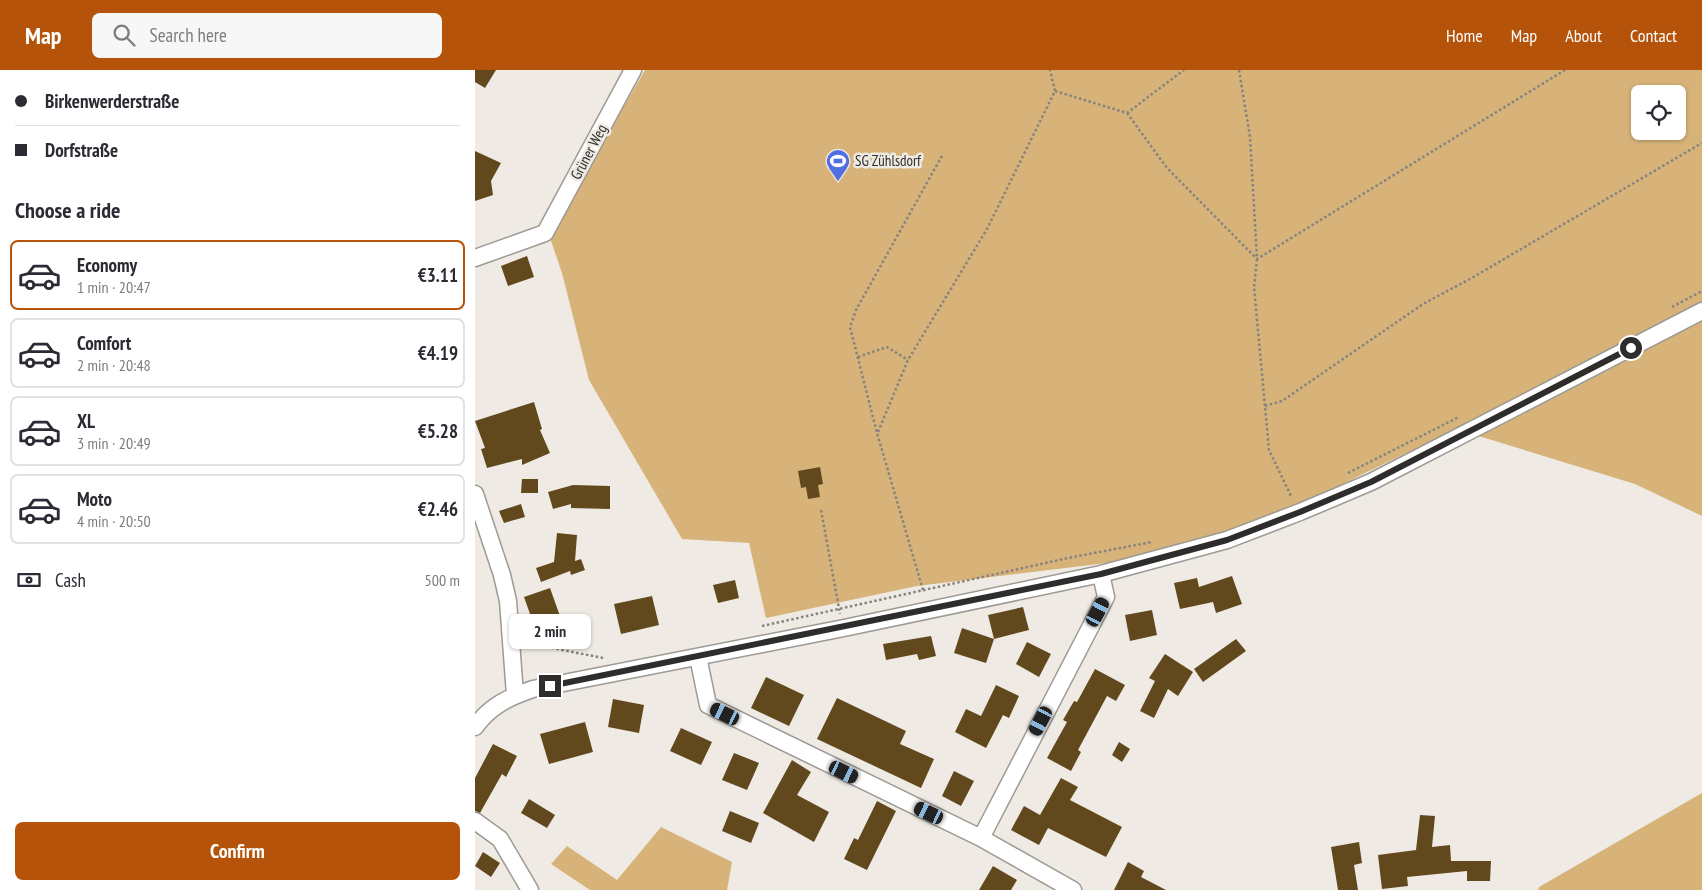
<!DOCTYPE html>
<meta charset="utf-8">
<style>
body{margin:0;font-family:"PT Sans Narrow",sans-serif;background:#f7f7f7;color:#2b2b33;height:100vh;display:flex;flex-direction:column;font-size:19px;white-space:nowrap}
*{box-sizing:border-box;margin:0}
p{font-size:16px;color:#7c7c81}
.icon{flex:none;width:28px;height:28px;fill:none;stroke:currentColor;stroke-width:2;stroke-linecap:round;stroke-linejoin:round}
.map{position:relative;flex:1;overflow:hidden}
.panel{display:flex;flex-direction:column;background:#fff;width:475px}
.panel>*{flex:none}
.top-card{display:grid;align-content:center;height:110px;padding:0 15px;background:#fff}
.tools{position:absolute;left:1156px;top:15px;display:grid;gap:10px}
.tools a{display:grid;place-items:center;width:55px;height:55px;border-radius:8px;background:#fff;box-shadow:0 1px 4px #0004;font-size:25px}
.end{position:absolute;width:22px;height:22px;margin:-11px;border:6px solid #2f2d2b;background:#fff;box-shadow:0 0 0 2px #fff}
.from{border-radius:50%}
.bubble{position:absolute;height:35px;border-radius:8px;background:#fff;box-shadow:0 1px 4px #0004;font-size:16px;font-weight:600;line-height:35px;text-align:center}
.car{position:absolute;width:15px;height:30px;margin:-15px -8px;border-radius:6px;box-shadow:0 0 4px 1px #0007;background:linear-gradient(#222 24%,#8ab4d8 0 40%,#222 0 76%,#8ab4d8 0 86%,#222 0)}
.top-card b{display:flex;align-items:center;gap:18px;height:48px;font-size:19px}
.top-card b+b{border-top:1px solid #e1e1e2}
.top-card i{width:12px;height:12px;background:#2b2b33}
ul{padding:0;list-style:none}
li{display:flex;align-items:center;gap:15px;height:70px;margin:0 10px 8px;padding:0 5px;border:2px solid #e1e1e2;border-radius:8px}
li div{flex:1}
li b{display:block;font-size:19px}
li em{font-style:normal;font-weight:600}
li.selected{border-color:#b45309}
li>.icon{width:45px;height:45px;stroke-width:1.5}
h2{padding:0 15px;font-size:22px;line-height:60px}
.pay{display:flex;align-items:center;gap:12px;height:55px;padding:0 15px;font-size:19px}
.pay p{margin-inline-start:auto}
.button{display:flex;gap:10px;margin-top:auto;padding:10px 15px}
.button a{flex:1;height:58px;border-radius:8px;background:#b45309;color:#fff;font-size:20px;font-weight:600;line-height:58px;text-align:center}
header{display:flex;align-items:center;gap:30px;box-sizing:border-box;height:70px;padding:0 25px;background:#b45309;color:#fff}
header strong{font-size:24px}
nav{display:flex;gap:28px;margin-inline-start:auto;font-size:18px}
.search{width:350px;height:45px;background:#f7f7f7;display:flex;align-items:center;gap:12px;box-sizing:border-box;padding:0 18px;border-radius:8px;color:#7c7c81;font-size:19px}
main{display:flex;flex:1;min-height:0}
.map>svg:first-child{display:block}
.green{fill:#d7b379;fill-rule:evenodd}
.building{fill:#62491d}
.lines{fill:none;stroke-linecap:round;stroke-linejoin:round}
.minor-casing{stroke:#9d9993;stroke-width:19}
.path{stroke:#86837f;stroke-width:2.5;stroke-dasharray:2.5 2.5;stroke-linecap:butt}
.minor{stroke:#fff;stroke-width:16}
.route{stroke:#2f2d2b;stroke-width:6}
.labels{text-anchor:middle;stroke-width:5;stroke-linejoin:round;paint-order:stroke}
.street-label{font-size:15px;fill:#2f2d2b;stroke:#efebe4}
.poi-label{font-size:15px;fill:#2f2d2b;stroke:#efebe4;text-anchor:start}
</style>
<header>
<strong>Map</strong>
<div class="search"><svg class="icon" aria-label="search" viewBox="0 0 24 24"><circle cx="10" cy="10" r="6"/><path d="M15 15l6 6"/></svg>Search here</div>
<nav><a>Home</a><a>Map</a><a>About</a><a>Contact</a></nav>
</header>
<main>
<section class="panel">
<div class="top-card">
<b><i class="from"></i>Birkenwerderstraße</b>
<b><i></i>Dorfstraße</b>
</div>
<h2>Choose a ride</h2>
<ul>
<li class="selected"><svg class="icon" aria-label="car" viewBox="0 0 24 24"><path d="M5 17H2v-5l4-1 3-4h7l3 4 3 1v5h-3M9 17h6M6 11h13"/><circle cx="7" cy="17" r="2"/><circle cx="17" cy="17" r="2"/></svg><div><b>Economy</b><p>1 min · 20:47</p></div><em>€3.11</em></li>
<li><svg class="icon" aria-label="car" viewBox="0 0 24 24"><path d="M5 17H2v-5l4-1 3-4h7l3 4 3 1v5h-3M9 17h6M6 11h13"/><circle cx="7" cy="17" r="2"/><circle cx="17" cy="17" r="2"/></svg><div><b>Comfort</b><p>2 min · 20:48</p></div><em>€4.19</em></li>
<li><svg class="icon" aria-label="car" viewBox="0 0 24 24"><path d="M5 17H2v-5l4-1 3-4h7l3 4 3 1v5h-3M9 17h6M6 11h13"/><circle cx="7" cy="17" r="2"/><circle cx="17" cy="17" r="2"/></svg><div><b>XL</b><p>3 min · 20:49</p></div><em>€5.28</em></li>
<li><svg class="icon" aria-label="car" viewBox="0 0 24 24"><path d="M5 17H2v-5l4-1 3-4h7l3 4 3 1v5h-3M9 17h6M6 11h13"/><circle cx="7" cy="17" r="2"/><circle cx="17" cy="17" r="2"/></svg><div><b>Moto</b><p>4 min · 20:50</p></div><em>€2.46</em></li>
</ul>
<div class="pay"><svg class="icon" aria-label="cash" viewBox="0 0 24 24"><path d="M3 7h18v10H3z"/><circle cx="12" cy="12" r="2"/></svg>Cash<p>500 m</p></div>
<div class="button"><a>Confirm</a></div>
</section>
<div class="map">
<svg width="1227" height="820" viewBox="0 0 1227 820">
<rect width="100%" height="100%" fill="#efebe4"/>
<path class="green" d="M 170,0 L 1227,0 L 1227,446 L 1160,414 L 981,359 L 818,438 L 758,459 L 640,492 L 442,516 L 291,548 L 274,473 L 207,469 L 114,310 L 87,203 L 74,165 ZM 1165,24 L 1202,24 L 1202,61 L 1165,61 Z
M 1227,723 L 1227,820 L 1063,820 L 1064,817 Z
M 186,757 L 257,792 L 252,820 L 115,820 L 76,794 L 92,776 L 142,810 Z"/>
<path class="building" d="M 0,0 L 21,0 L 10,18 L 0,12 Z
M 0,81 L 26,93 L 16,111 L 18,125 L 0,131 Z
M 52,186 L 59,207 L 33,216 L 26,196 Z
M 59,332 L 67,359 L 65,360 L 75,383 L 47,395 L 47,389 L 12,398 L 6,379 L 10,378 L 0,351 Z
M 345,397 L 348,414 L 343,415 L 345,427 L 333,429 L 331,417 L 326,418 L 323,401 Z
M 47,409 L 63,409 L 63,423 L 46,423 Z
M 98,415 L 135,416 L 135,439 L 96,438 L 96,434 L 78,439 L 73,422 Z
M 46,434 L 50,447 L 29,453 L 24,441 Z
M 82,463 L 102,465 L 100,491 L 106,489 L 110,500 L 96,505 L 95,501 L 66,512 L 61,498 L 79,492 Z
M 757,506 L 767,534 L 741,543 L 738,532 L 705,539 L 699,513 L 722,508 L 724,517 Z
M 260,510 L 264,528 L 243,533 L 238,515 Z
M 75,518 L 86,549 L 60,558 L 49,527 Z
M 177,526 L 184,555 L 146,564 L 139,534 Z
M 548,537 L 554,560 L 519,569 L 513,545 Z
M 677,540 L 682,565 L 655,571 L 650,545 Z
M 487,558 L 519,569 L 511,593 L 479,583 Z
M 456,566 L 461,586 L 444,590 L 442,584 L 411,590 L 408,574 Z
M 761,569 L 771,581 L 728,612 L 719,599 Z
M 552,572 L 576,584 L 564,607 L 541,594 Z
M 690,584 L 718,602 L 703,626 L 693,619 L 679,648 L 665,641 L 680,611 L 674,608 Z
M 620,599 L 650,615 L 641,631 L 632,626 L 603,680 L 606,682 L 596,701 L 572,688 L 592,652 L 588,650 L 599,631 L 602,632 Z
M 291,607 L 329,625 L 314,656 L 276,638 Z
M 521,615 L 544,626 L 534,648 L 528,645 L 511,678 L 480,662 L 491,639 L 506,646 Z
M 362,628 L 431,661 L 425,674 L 459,689 L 446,718 L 342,669 Z
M 138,629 L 169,635 L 164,663 L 133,657 Z
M 110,652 L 118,682 L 74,694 L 65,664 Z
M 206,658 L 237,672 L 226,695 L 195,681 Z
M 644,672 L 655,679 L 647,692 L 637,685 Z
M 18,674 L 42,686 L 31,707 L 27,704 L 5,743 L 0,741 L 0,708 Z
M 259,683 L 284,693 L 272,720 L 247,710 Z
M 317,690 L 336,702 L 322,725 L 354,742 L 339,772 L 288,743 Z
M 479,701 L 499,711 L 486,736 L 467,726 Z
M 586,708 L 603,717 L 595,730 L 647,757 L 631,787 L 573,758 L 564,775 L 536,760 L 549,736 L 565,745 Z
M 54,729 L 80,745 L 72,758 L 46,743 Z
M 402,731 L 421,741 L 392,800 L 369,789 L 379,768 L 383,770 Z
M 255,741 L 284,753 L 276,773 L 247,761 Z
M 945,745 L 960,746 L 957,777 L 975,775 L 976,791 L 1016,791 L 1015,811 L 992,811 L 992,801 L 932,807 L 933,816 L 907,819 L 903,785 L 941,780 Z
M 884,772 L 887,793 L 879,795 L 883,820 L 863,820 L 856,777 Z
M 8,782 L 25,793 L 16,807 L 0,796 Z
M 653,792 L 669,801 L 666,807 L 691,820 L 639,820 Z
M 518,796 L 542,810 L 536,820 L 504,820 Z"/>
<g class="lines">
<g class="minor-casing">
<path id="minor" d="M 0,188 L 70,163 L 158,0
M 0,424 L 27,505 L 33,531 L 40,625
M 223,587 L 233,635 L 506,768 L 598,820
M 0,657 C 15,636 34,627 58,619 L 369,558 L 626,504 L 752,470 L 825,442 L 896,412 L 1227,241
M 0,751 L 25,769 L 55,820
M 506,768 L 631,527 L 626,504"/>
</g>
<path class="path" d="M 764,0 L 775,67 L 782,189 L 779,217 L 794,380 L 817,428
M 580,21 L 652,43 L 709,0
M 652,43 L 692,98 L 782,189 L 1090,0
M 1197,237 L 1227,221
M 383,287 L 412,277 L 433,290
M 790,336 L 807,331 L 948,234 L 995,209 L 1227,73
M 403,362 L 433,290 L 512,159 L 580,21 L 575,0
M 873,403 L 984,347
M 346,440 L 365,544
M 448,520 L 402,363 L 375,257 L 381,240 L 468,84
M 287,556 L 593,488 L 677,472
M 52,573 L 128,588"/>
<use href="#minor" class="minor"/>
</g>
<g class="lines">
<path class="route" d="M 75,616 L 626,504 L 752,470 L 825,442 L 896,412 L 1156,278"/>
</g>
<defs>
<g id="stadium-pin" transform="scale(1.25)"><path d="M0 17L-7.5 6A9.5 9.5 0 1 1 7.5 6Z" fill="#516fe3" stroke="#efebe4"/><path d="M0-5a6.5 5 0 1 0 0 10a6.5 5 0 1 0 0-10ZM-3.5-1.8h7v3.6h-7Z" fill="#fff"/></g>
</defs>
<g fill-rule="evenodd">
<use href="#stadium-pin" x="363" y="91"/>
</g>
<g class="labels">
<g class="street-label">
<text transform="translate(114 82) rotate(-62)" y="5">Grüner Weg</text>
</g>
<g class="poi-label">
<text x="380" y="96">SG Zühlsdorf</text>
</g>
</g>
</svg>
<div class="tools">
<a><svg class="icon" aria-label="locate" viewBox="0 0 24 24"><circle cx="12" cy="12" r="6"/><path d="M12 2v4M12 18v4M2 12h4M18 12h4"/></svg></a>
</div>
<i class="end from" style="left:1156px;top:278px"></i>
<i class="end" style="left:75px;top:616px"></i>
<div class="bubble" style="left:34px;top:544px;width:82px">2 min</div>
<i class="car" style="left:623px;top:542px;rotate:28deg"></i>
<i class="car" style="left:250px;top:644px;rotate:296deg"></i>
<i class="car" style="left:566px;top:651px;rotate:208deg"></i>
<i class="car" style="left:369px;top:702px;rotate:116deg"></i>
<i class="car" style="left:454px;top:743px;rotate:296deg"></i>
</div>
</main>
